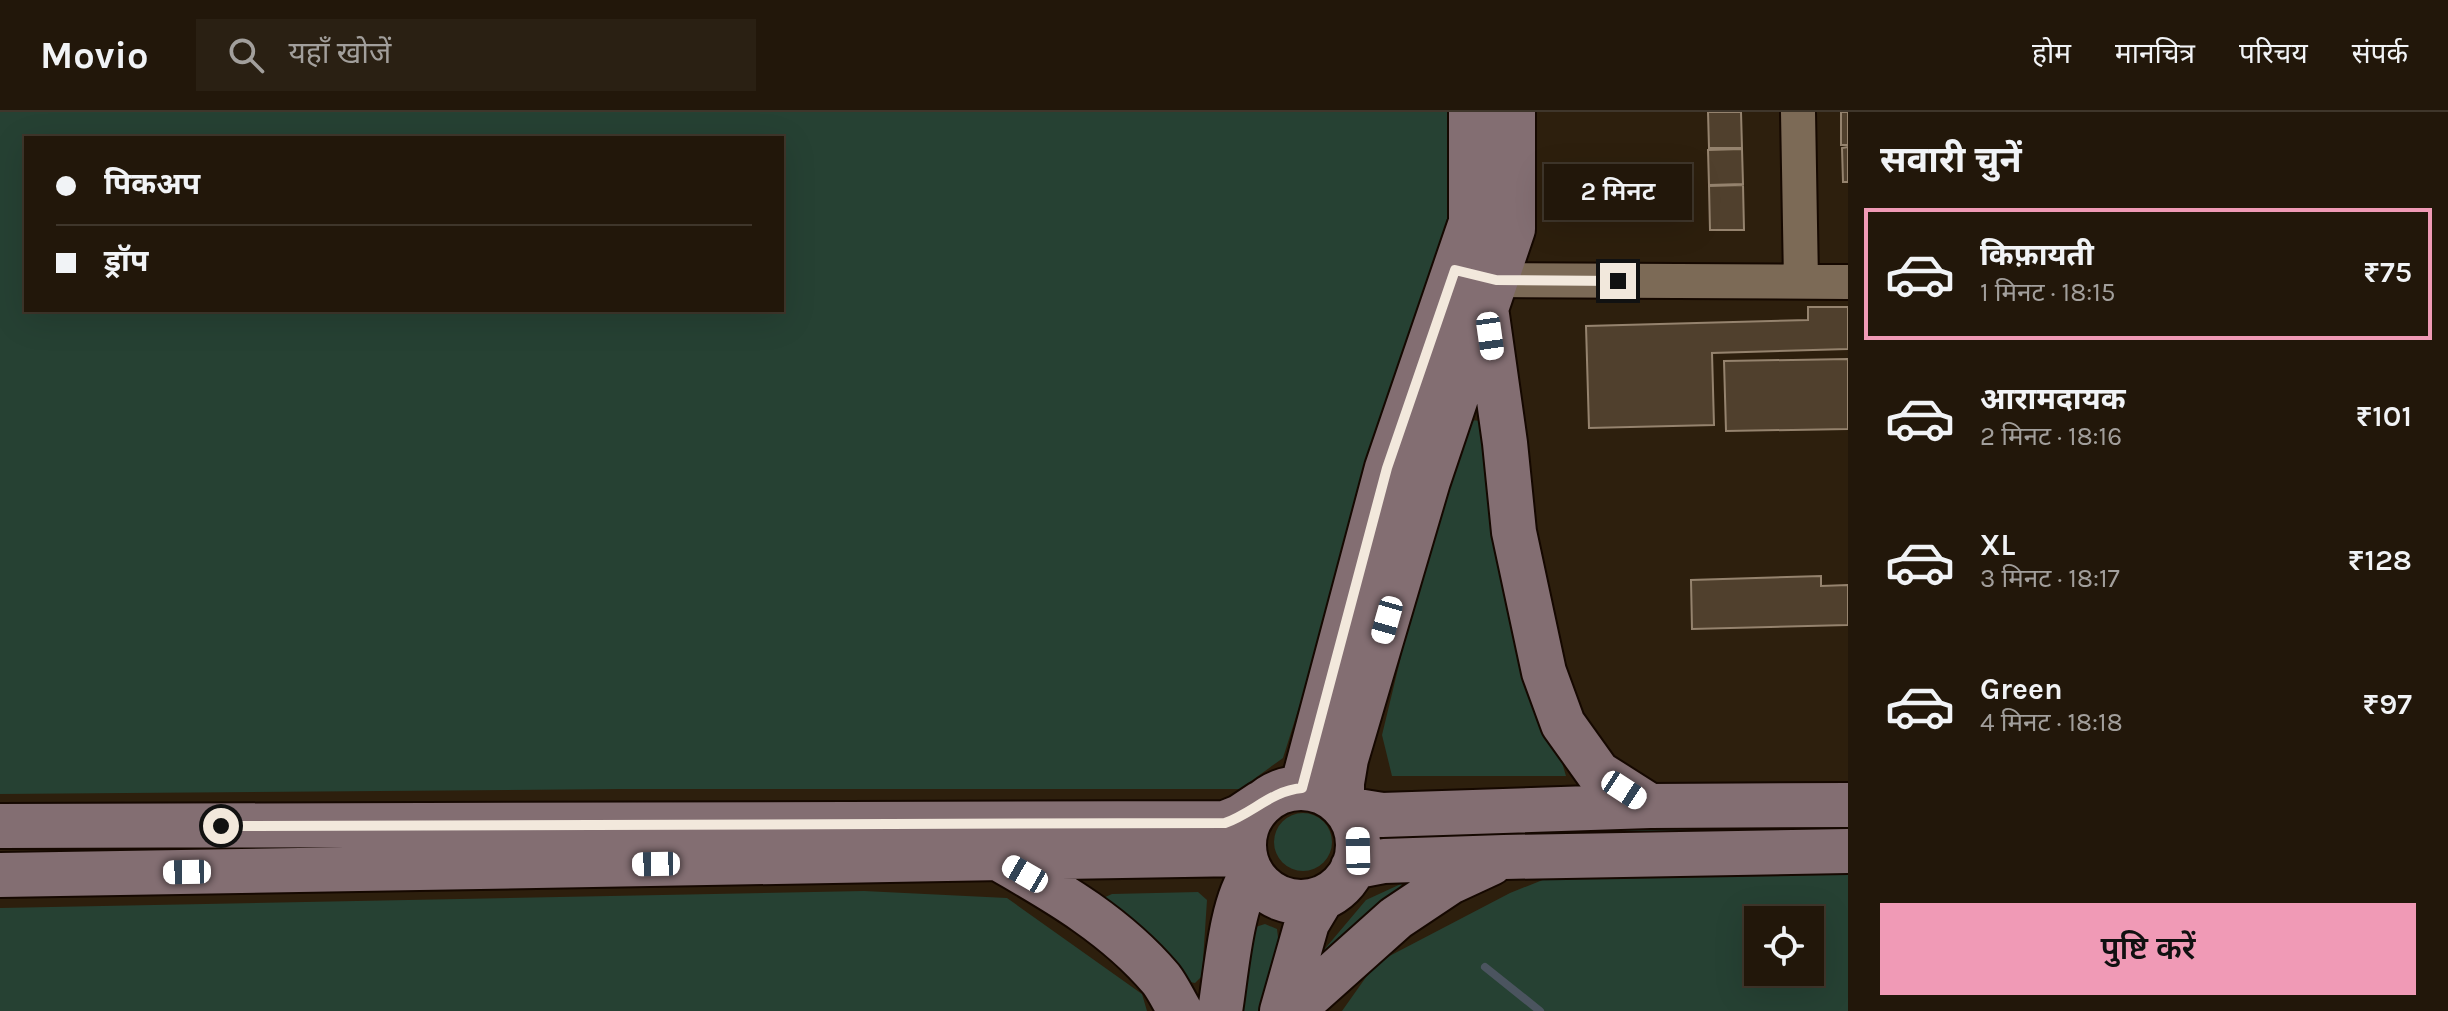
<!DOCTYPE html>
<html lang="hi">
<meta charset="utf-8">
<style>
body{margin:0;font-family:Karla,"Noto Sans Devanagari",sans-serif;background:#2a2013;color:#f1f3f6;height:100vh;display:flex;flex-direction:column;font-size:30px;white-space:nowrap}
*{box-sizing:border-box;margin:0}
p{font-size:26px;color:#a29f9c}
.icon{flex:none;width:44px;height:44px;fill:none;stroke:currentColor;stroke-width:2;stroke-linecap:round;stroke-linejoin:round}
.map{position:relative;flex:1;overflow:hidden}
.sheet{display:flex;flex-direction:column;background:#22170a;width:600px}
.sheet>*{flex:none}
.banner{position:absolute;left:24px;top:24px;width:760px;height:176px;border-radius:0px;box-shadow:0 8px 32px #0002,0 0 0 2px #3f362b;display:grid;align-content:center;height:176px;padding:0 32px;background:#22170a}
.controls{position:absolute;left:1744px;top:794px;display:grid;gap:16px}
.controls a{display:grid;place-items:center;width:80px;height:80px;border-radius:0px;background:#22170a;box-shadow:0 8px 32px #0002,0 0 0 2px #3f362b;font-size:40px}
.end{position:absolute;width:36px;height:36px;margin:-18px;border:10px solid #f2e8dc;background:#111;box-shadow:0 0 0 4px #111}
.from{border-radius:50%}
.bubble{position:absolute;height:56px;border-radius:0px;background:#22170a;box-shadow:0 8px 32px #0002,0 0 0 2px #3f362b;font-size:26px;font-weight:600;line-height:56px;text-align:center}
.car{position:absolute;width:24px;height:48px;margin:-24px -12px;border-radius:10px;box-shadow:0 0 6px 2px #0007;background:linear-gradient(#fff 24%,#345 0 40%,#fff 0 76%,#345 0 86%,#fff 0)}
.banner b{display:flex;align-items:center;gap:28px;height:76px;font-size:30px}
.banner b+b{border-top:2px solid #3f362b}
.banner i{width:20px;height:20px;background:#f1f3f6}
ul{padding:0;list-style:none}
li{display:flex;align-items:center;gap:24px;height:132px;margin:0 16px 12px;padding:0 16px;border:4px solid transparent;border-radius:0px}
li div{flex:1}
li b{display:block;font-size:30px}
li em{font-style:normal;font-weight:600}
li.on{border-color:#f09ab6}
li>.icon{width:72px;height:72px;stroke-width:1.5}
h2{padding:0 32px;font-size:36px;line-height:96px}
.cta{display:flex;gap:16px;margin-top:auto;padding:16px 32px}
.cta a{flex:1;height:92px;border-radius:0px;background:#f09ab6;color:#111;font-size:32px;font-weight:600;line-height:92px;text-align:center}
header{display:flex;align-items:center;gap:48px;box-sizing:border-box;height:112px;padding:0 40px;background:#22170a;border-bottom:2px solid #3f362b}
header strong{font-size:38px}
nav{display:flex;gap:44px;margin-inline-start:auto;font-size:28px}
.search{width:560px;height:72px;background:#2a2013;display:flex;align-items:center;gap:20px;box-sizing:border-box;padding:0 28px;border-radius:0px;color:#a29f9c;font-size:30px}
main{display:flex;flex:1;min-height:0}
.map>svg:first-child{display:block}
.green{fill:#264133;fill-rule:evenodd}
.lines{fill:none;stroke-linecap:round;stroke-linejoin:round}
.stream{stroke:#4b545f;stroke-width:8}
.building{fill:#50402d;stroke:#95836e;stroke-width:2}
.street-casing{stroke:#150800;stroke-width:38}
.secondary-casing{stroke:#150800;stroke-width:48}
.street{stroke:#7c6a56;stroke-width:34}
.secondary{stroke:#836e72;stroke-width:44}
.route{stroke:#f2e8dc;stroke-width:10}
</style>
<header>
<strong>Movio</strong>
<div class="search"><svg class="icon" aria-label="search" viewBox="0 0 24 24"><circle cx="10" cy="10" r="6"/><path d="M15 15l6 6"/></svg>यहाँ खोजें</div>
<nav><a>होम</a><a>मानचित्र</a><a>परिचय</a><a>संपर्क</a></nav>
</header>
<main>
<div class="map">
<svg width="1848" height="899" viewBox="0 0 1848 899">
<rect width="100%" height="100%" fill="#2d1f0d"/>
<path class="green" d="M 0,0 L 1457,0 L 1456,96 L 1283,646 L 1240,677 L 623,677 L 0,682 ZM 26,26 L 782,26 L 782,198 L 26,198 Z
M 1466,308 L 1486,309 L 1504,454 L 1566,664 L 1392,664 L 1382,623 L 1411,503 Z
M1274 730a29 29 0 1 1 58 0a29 29 0 1 1-58 0Z
M 1848,713 L 1848,726 L 1398,731 L 1399,718 Z
M 1848,755 L 1848,899 L 1342,899 L 1376,851 L 1510,781 L 1560,761 ZM 1758,808 L 1810,808 L 1810,860 L 1758,860 Z
M 1403,771 L 1378,799 L 1308,865 L 1323,839 L 1366,788 Z
M 864,779 L 1007,786 L 1142,882 L 1147,899 L 0,899 L 0,796 Z
M 1198,780 L 1207,788 L 1202,864 L 1195,871 L 1184,869 L 1101,787 L 1112,782 Z
M 1265,812 L 1277,817 L 1279,834 L 1259,899 L 1240,899 L 1249,817 Z"/>
<g class="lines">
<path class="stream" d="M 1485,855 L 1540,899"/>
</g>
<path class="building" d="M 1708,0 L 1741,0 L 1742,36 L 1709,36 Z
M 1841,0 L 1848,0 L 1848,33 L 1841,33 Z
M 1848,35 L 1848,70 L 1843,70 L 1842,36 Z
M 1742,37 L 1743,72 L 1709,73 L 1708,38 Z
M 1743,73 L 1744,118 L 1710,118 L 1709,74 Z
M 1808,195 L 1848,195 L 1848,237 L 1712,241 L 1714,313 L 1589,316 L 1586,214 L 1808,208 Z
M 1848,247 L 1848,317 L 1726,319 L 1724,249 Z
M 1821,464 L 1821,474 L 1848,473 L 1848,513 L 1692,517 L 1691,468 Z"/>
<g class="lines">
<g class="street-casing">
<path id="street" d="M 1798,0 L 1801,169
M 1473,163 L 1496,168 L 1848,170"/>
</g>
<g class="secondary-casing">
<path id="secondary" d="M 1487,203 L 1505,331 L 1514,420 L 1544,560 L 1563,612 L 1598,661 L 1650,694
M 1302,676 L 1387,356 L 1471,110 L 1471,0
M1244 733a57 57 0 1 1 114 0a57 57 0 1 1-114 0Z
M 1342,693 L 1342,671 L 1346,647 L 1428,369 L 1513,117 L 1513,0
M 1345,697 L 1382,703 L 1650,694 L 1848,693
M 0,714 L 1225,711 L 1240,705 L 1261,691
M 1001,748 C 1059,781 1117,815 1161,867 C 1168,876 1174,889 1180,899
M 1353,755 L 1384,749 L 1504,745 L 1848,739
M 0,763 L 1244,742
M 1220,899 C 1226,863 1231,790 1252,763
M 1282,899 L 1307,811 L 1322,786
M 1292,899 L 1396,806 L 1450,770 L 1491,751"/>
</g>
<use href="#street" class="street"/>
<use href="#secondary" class="secondary"/>
</g>
<g class="lines">
<path class="route" d="M 221,714 L 1225,711 C 1253,701 1271,679 1302,676 L 1387,356 L 1455,158 L 1496,168 L 1618,169"/>
</g>
</svg>
<div class="controls">
<a><svg class="icon" aria-label="locate" viewBox="0 0 24 24"><circle cx="12" cy="12" r="6"/><path d="M12 2v4M12 18v4M2 12h4M18 12h4"/></svg></a>
</div>
<i class="end from" style="left:221px;top:714px"></i>
<i class="end" style="left:1618px;top:169px"></i>
<div class="bubble" style="left:1544px;top:52px;width:148px">2 मिनट</div>
<i class="car" style="left:1490px;top:224px;rotate:172deg"></i>
<i class="car" style="left:1387px;top:508px;rotate:196deg"></i>
<i class="car" style="left:1624px;top:678px;rotate:123deg"></i>
<i class="car" style="left:1358px;top:739px;rotate:359deg"></i>
<i class="car" style="left:656px;top:752px;rotate:269deg"></i>
<i class="car" style="left:187px;top:760px;rotate:269deg"></i>
<i class="car" style="left:1025px;top:762px;rotate:300deg"></i>
<div class="banner">
<b><i class="from"></i>पिकअप</b>
<b><i></i>ड्रॉप</b>
</div>
</div>
<section class="sheet">
<h2>सवारी चुनें</h2>
<ul>
<li class="on"><svg class="icon" aria-label="car" viewBox="0 0 24 24"><path d="M5 17H2v-5l4-1 3-4h7l3 4 3 1v5h-3M9 17h6M6 11h13"/><circle cx="7" cy="17" r="2"/><circle cx="17" cy="17" r="2"/></svg><div><b>किफ़ायती</b><p>1 मिनट · 18:15</p></div><em>₹75</em></li>
<li><svg class="icon" aria-label="car" viewBox="0 0 24 24"><path d="M5 17H2v-5l4-1 3-4h7l3 4 3 1v5h-3M9 17h6M6 11h13"/><circle cx="7" cy="17" r="2"/><circle cx="17" cy="17" r="2"/></svg><div><b>आरामदायक</b><p>2 मिनट · 18:16</p></div><em>₹101</em></li>
<li><svg class="icon" aria-label="car" viewBox="0 0 24 24"><path d="M5 17H2v-5l4-1 3-4h7l3 4 3 1v5h-3M9 17h6M6 11h13"/><circle cx="7" cy="17" r="2"/><circle cx="17" cy="17" r="2"/></svg><div><b>XL</b><p>3 मिनट · 18:17</p></div><em>₹128</em></li>
<li><svg class="icon" aria-label="car" viewBox="0 0 24 24"><path d="M5 17H2v-5l4-1 3-4h7l3 4 3 1v5h-3M9 17h6M6 11h13"/><circle cx="7" cy="17" r="2"/><circle cx="17" cy="17" r="2"/></svg><div><b>Green</b><p>4 मिनट · 18:18</p></div><em>₹97</em></li>
</ul>
<div class="cta"><a>पुष्टि करें</a></div>
</section>
</main>
